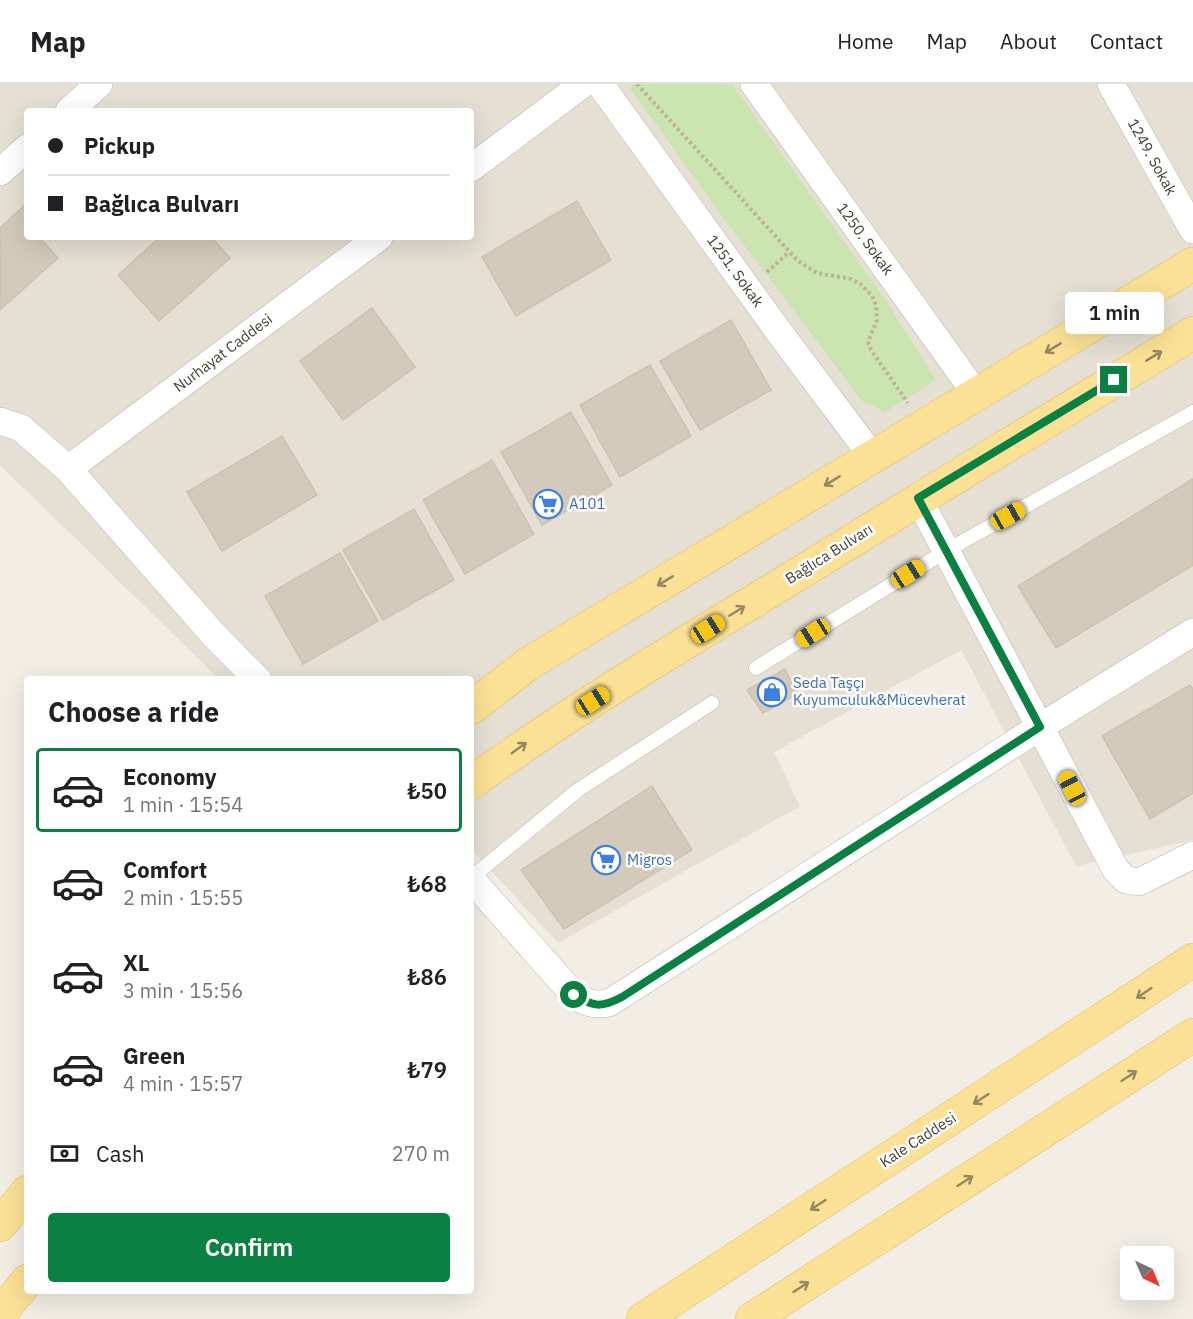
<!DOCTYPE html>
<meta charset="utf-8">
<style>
body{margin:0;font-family:"IBM Plex Sans",sans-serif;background:#f6f6f6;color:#202124;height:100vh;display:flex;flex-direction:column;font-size:22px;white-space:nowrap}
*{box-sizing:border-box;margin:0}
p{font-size:20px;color:#757577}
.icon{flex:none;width:33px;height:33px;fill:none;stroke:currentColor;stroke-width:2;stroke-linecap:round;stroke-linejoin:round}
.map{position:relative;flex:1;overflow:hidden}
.drawer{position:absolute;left:24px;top:592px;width:450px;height:618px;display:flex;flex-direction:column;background:#fff;border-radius:6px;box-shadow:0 6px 24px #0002}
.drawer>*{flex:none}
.hud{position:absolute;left:24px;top:24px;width:450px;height:132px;border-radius:6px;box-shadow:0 6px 24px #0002;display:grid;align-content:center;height:132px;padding:0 24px;background:#fff}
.needle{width:39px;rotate:136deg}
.fabs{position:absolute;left:1120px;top:1162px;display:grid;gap:12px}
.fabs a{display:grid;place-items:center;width:54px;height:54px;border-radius:6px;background:#fff;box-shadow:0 6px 24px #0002;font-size:30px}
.end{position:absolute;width:27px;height:27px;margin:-14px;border:8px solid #0b8043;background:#fff;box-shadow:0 0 0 3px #fff}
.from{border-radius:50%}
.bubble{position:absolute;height:42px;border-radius:6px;background:#fff;box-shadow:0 6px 24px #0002;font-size:20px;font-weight:600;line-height:42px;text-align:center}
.car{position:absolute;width:18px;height:36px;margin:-18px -9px;border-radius:8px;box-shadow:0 0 4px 2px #0007;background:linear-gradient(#f5c518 24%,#345 0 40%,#f5c518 0 76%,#345 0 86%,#f5c518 0)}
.hud b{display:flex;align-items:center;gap:21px;height:57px;font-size:22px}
.hud b+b{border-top:2px solid #e0e0e0}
.hud i{width:15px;height:15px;background:#202124}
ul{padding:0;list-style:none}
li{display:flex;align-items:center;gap:18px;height:84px;margin:0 12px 9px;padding:0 12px;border:3px solid transparent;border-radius:6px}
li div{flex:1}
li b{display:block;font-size:22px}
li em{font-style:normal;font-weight:600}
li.active{border-color:#0b8043}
li>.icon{width:54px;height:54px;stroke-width:1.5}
h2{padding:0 24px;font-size:27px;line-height:72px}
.pay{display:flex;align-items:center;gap:15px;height:66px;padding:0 24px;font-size:22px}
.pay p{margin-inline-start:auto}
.action{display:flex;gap:12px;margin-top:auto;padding:12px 24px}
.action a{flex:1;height:69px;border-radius:6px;background:#0b8043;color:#fff;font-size:24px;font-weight:600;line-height:69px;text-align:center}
header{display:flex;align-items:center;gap:36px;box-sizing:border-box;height:84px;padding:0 30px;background:#fff;border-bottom:2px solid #e0e0e0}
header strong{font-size:28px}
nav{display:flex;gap:33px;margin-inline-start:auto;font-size:21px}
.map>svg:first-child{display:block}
.residential{fill:#e5e0d3;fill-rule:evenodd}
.green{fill:#cae5af}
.building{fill:#d3cabb;stroke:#cdc2ae;stroke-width:1.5}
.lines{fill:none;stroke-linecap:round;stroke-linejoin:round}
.lane-casing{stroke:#bcb6a8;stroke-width:15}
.street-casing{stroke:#bcb6a8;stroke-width:28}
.primary-casing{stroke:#debe66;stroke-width:34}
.path{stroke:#beb29a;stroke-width:4;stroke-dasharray:3 3;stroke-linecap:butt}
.lane{stroke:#fff;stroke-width:14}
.street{stroke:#fff;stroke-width:27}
.primary{stroke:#fae195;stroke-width:33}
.oneway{stroke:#968760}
.route{stroke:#0b8043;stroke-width:8}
.labels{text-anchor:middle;stroke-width:5;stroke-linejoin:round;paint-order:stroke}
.street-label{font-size:15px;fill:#443e35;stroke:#fff}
.shop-label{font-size:15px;fill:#366cbe;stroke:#fff;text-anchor:start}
</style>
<header>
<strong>Map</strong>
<nav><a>Home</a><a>Map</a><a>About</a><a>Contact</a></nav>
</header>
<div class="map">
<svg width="1193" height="1235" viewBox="0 0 1193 1235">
<rect width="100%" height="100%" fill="#f2eee5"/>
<path class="residential" d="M 0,0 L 1193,0 L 1193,756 L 1076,782 L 961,566 L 774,668 L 800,722 L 558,859 L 471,765 L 471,596 L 219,595 L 0,381 ZM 27,27 L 471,27 L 471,153 L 27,153 Z"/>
<path class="green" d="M 634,0 L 732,0 L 885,215 L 936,296 L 885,328 L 862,317 L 713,120 L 630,4 Z"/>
<path class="building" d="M 577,117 L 611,176 L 516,232 L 482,173 Z
M 27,119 L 27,153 L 46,153 L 42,156 L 58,174 L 0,226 L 0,144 Z
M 160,153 L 211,153 L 230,174 L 159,237 L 118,191 Z
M 372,224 L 415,283 L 343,336 L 300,277 Z
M 731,236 L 771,306 L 700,346 L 660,277 Z
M 650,281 L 691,352 L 620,393 L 580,321 Z
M 571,328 L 612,401 L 542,441 L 501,368 Z
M 282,352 L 317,411 L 222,467 L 187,408 Z
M 492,376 L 534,450 L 465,490 L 423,416 Z
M 1193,395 L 1193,481 L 1056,564 L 1018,502 Z
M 414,425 L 454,496 L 383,536 L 343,466 Z
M 340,469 L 378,537 L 303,580 L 265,512 Z
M 785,585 L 797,610 L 763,629 L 747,606 Z
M 1190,601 L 1193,605 L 1193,709 L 1150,735 L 1102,652 Z
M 652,702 L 692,766 L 564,845 L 521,786 Z"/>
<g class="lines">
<g class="lane-casing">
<path id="lane" d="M 756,584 L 946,467 L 1193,328
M 471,794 L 578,706 L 712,619"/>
</g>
<g class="street-casing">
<path id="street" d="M 600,0 L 779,248 L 872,372
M 754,0 L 976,310
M 1111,0 L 1193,146
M 69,27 L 99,0
M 471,84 L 583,0
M 0,88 L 27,64
M 0,337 L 21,344 L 68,385 L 212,549 L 258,596
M 68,385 L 379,153
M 918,414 L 1116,786 L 1126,796 L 1139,798 L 1193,771
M 471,795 L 574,911 C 587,919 595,922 609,919 L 1040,643 L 1193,548"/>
</g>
<g class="primary-casing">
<path id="primary" d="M 471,624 L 528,580 L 1193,180
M 471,699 C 568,629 670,568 772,506 C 912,419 1052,334 1193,249
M 0,1141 L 27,1108
M 0,1230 L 27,1197
M 643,1235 L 1193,876
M 752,1235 L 1193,951"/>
</g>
<path class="path" d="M 637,0 L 798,177 L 817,189 L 851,195 L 862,201 L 872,212 L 876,221 L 877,236 L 868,258 L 871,266 L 908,319
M 767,188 L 789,168"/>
<use href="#lane" class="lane"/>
<use href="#street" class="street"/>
<use href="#primary" class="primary"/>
</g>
<defs><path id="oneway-shaft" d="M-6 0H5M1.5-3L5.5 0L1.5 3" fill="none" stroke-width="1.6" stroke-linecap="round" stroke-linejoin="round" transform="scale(1.5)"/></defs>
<g class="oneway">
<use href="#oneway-shaft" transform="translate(1053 264) rotate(149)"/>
<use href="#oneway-shaft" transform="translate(1154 272) rotate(-31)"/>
<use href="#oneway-shaft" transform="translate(832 397) rotate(149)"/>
<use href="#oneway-shaft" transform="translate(665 497) rotate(149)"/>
<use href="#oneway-shaft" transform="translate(737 527) rotate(-32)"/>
<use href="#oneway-shaft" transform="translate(519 664) rotate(-36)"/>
<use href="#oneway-shaft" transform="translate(1144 909) rotate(146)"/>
<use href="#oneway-shaft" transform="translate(1129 992) rotate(-33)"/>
<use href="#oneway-shaft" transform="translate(981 1015) rotate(147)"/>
<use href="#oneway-shaft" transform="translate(965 1097) rotate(-33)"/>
<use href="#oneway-shaft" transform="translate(818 1121) rotate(147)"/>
<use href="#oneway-shaft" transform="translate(801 1203) rotate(-33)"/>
</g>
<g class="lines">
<path class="route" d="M 574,911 C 594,923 601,924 622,913 L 1040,643 L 918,414 L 1114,296"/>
</g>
<defs>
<g id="supermarket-ring" transform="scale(1.5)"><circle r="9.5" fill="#fff" stroke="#3f7fe0" stroke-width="1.5"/><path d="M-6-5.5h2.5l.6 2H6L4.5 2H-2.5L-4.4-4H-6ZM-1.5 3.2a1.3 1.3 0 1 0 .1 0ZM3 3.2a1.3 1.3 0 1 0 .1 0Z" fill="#3f7fe0"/></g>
<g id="shop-ring" transform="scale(1.5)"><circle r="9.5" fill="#fff" stroke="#3f7fe0" stroke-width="1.5"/><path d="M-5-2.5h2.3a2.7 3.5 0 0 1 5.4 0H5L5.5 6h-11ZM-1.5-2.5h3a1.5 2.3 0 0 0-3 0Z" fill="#3f7fe0"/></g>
</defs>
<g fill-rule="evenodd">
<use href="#supermarket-ring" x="548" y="420"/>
<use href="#shop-ring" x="772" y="608"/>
<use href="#supermarket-ring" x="606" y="776"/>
</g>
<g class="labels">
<g class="street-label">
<text transform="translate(1152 73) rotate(61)" y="5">1249. Sokak</text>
<text transform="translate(865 155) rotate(54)" y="5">1250. Sokak</text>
<text transform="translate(735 187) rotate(54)" y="5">1251. Sokak</text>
<text transform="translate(223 269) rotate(-37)" y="5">Nurhayat Caddesi</text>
<text transform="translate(829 470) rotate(-32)" y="5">Bağlıca Bulvarı</text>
<text transform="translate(918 1056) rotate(-33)" y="5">Kale Caddesi</text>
</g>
<g class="shop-label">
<text x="569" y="425">A101</text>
<text x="793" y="604">Seda Taşçı<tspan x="793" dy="17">Kuyumculuk&amp;Mücevherat</tspan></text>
<text x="627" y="781">Migros</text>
</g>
</g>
</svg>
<div class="fabs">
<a><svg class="needle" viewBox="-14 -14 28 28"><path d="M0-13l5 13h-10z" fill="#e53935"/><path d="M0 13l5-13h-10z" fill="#757577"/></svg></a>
</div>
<i class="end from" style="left:574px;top:911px"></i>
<i class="end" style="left:1114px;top:296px"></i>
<div class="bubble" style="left:1065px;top:208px;width:99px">1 min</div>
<i class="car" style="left:1008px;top:432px;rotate:61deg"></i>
<i class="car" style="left:908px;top:490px;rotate:58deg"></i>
<i class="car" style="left:708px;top:545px;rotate:58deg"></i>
<i class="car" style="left:813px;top:549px;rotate:238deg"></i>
<i class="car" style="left:593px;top:617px;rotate:58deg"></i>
<i class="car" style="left:1072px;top:704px;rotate:332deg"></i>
<div class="hud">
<b><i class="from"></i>Pickup</b>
<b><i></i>Bağlıca Bulvarı</b>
</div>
<section class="drawer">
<h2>Choose a ride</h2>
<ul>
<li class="active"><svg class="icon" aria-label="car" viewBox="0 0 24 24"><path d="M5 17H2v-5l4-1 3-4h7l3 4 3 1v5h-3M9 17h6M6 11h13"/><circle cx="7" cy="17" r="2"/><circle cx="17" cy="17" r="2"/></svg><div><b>Economy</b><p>1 min · 15:54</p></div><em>₺50</em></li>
<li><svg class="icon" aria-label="car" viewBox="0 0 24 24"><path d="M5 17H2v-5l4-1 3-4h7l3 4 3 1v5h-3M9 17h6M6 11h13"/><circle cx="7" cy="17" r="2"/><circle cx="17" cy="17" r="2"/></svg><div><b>Comfort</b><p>2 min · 15:55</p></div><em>₺68</em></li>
<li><svg class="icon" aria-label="car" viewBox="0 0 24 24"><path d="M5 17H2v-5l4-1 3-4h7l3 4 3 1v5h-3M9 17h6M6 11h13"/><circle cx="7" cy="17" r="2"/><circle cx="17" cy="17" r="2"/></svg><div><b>XL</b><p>3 min · 15:56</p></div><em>₺86</em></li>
<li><svg class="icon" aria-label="car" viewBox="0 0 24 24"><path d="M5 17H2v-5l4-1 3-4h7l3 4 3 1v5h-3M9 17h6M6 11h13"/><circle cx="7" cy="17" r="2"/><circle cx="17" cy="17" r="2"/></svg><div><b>Green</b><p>4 min · 15:57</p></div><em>₺79</em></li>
</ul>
<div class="pay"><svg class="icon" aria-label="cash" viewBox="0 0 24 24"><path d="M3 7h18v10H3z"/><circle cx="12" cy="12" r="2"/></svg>Cash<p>270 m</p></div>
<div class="action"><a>Confirm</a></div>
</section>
</div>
